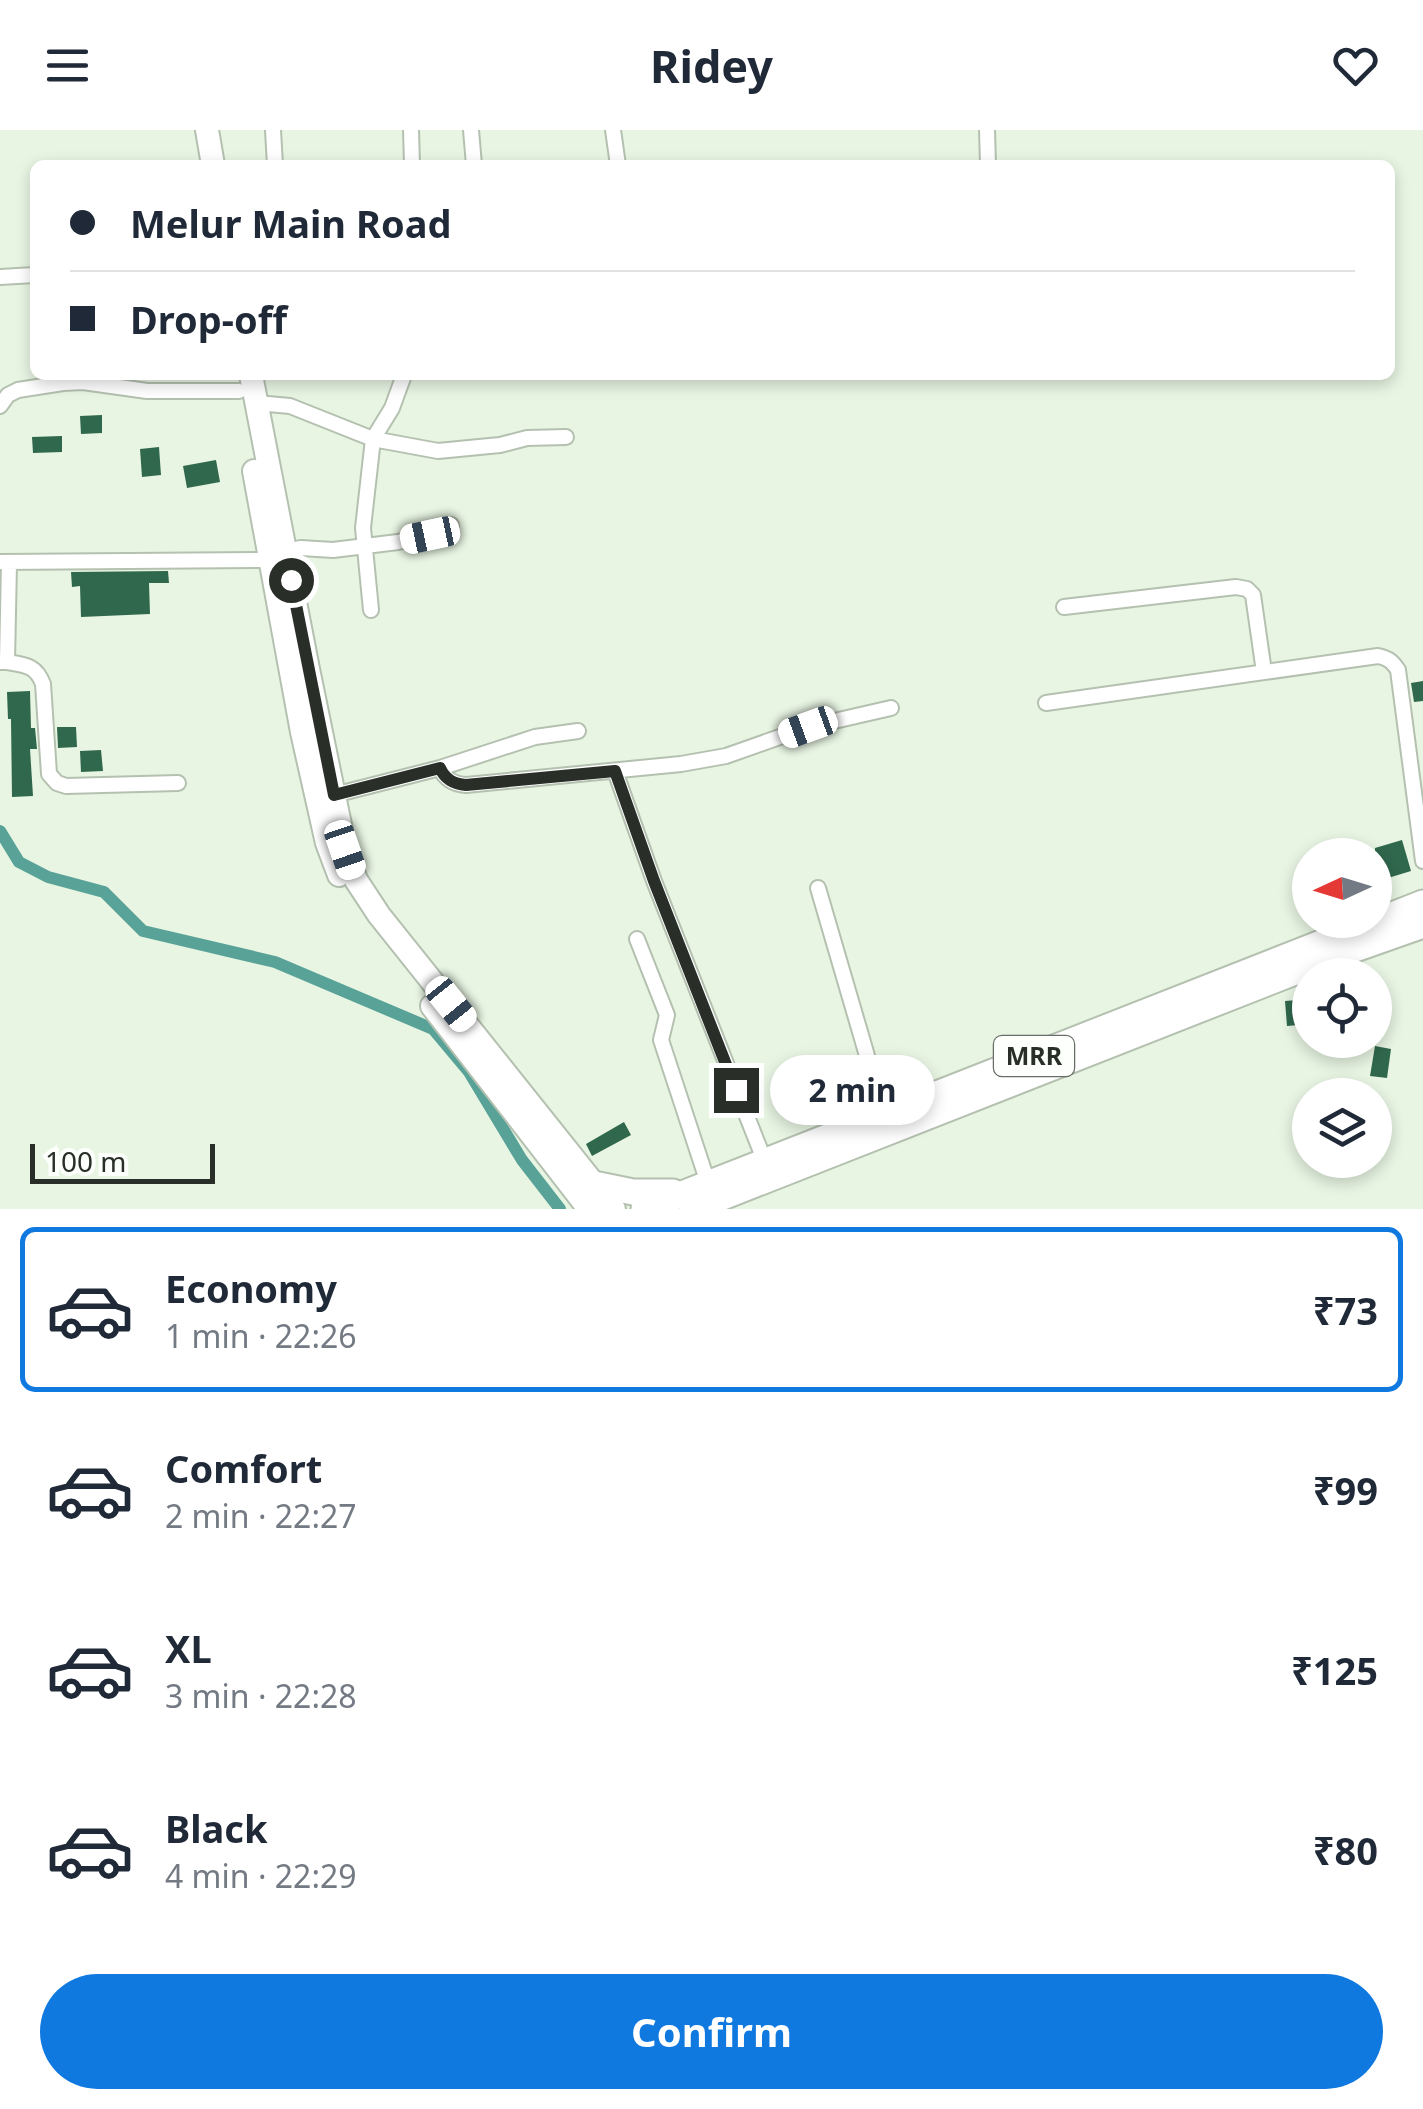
<!DOCTYPE html>
<meta charset="utf-8">
<style>
body{margin:0;font-family:"Noto Sans",sans-serif;background:#f6f6f7;color:#1f2937;height:100vh;display:flex;flex-direction:column;font-size:38px;white-space:nowrap}
*{box-sizing:border-box;margin:0}
p{font-size:32px;color:#747a83}
.icon{flex:none;width:55px;height:55px;fill:none;stroke:currentColor;stroke-width:2;stroke-linecap:round;stroke-linejoin:round}
.map{position:relative;height:1079px;overflow:hidden}
.panel{display:flex;flex-direction:column;background:#fff;flex:1}
.panel>*{flex:none}
.guide{position:absolute;left:30px;top:30px;width:1365px;height:220px;border-radius:15px;box-shadow:0 5px 15px #0003;display:grid;align-content:center;height:220px;padding:0 40px;background:#fff}
.needle{width:65px;rotate:266deg}
.fabs{position:absolute;left:1292px;top:708px;display:grid;gap:20px}
.fabs a{display:grid;place-items:center;width:100px;height:100px;border-radius:50%;background:#fff;box-shadow:0 5px 15px #0003;font-size:50px}
.scale{position:absolute;left:30px;bottom:25px;width:185px;box-sizing:border-box;padding-left:10px;border:5px solid #2a2e28;border-top:0;font-size:28px;line-height:35px;white-space:nowrap;color:#2a2e28;-webkit-text-stroke:8px #fcfffb;paint-order:stroke}
.end{position:absolute;width:45px;height:45px;margin:-22px;border:12px solid #2a2e28;background:#fff;box-shadow:0 0 0 5px #fff}
.from{border-radius:50%}
.bubble{position:absolute;height:70px;border-radius:35px;background:#fff;box-shadow:0 5px 15px #0003;font-size:32px;font-weight:700;line-height:70px;text-align:center}
.car{position:absolute;width:30px;height:60px;margin:-30px -15px;border-radius:12px;box-shadow:0 0 8px 2px #0007;background:linear-gradient(#fff 24%,#345 0 40%,#fff 0 76%,#345 0 86%,#fff 0)}
.guide b{display:flex;align-items:center;gap:35px;height:95px;font-size:38px}
.guide b+b{border-top:2px solid #e0e1e3}
.guide i{width:25px;height:25px;background:#1f2937}
ul{padding:18px 0 0;list-style:none}
li{display:flex;align-items:center;gap:30px;height:165px;margin:0 20px 15px;padding:0 20px;border:5px solid transparent;border-radius:15px}
li div{flex:1}
li b{display:block;font-size:38px}
li em{font-style:normal;font-weight:700}
li.current{border-color:#1079e0}
li>.icon{width:90px;height:90px;stroke-width:1.5}
.primary-button{display:flex;gap:20px;margin-top:auto;padding:20px 40px}
.primary-button a{flex:1;height:115px;border-radius:60px;background:#1079e0;color:#fff;font-size:40px;font-weight:700;line-height:115px;text-align:center}
header{display:flex;justify-content:space-between;align-items:center;height:130px;padding:0 40px;background:#fff;font-size:45px;font-weight:700}
.map>svg:first-child{display:block}
.lines{fill:none;stroke-linecap:round;stroke-linejoin:round}
.canal{stroke:#59a298;stroke-width:12}
.building{fill:#30684d}
.street-casing{stroke:#b5c1b0;stroke-width:18}
.primary-casing{stroke:#b5c1b0;stroke-width:26}
.highway-casing{stroke:#b5c1b0;stroke-width:29}
.street{stroke:#fff;stroke-width:14}
.primary{stroke:#fff;stroke-width:22}
.highway{stroke:#fff;stroke-width:25}
.route{stroke:#2a2e28;stroke-width:12}
.labels{text-anchor:middle;stroke-width:10;stroke-linejoin:round;paint-order:stroke}
.shield{fill:#fcfffb;stroke:#696d67;stroke-width:2.5}
.shield-label{font-size:25px;font-weight:bold;fill:#2a2e28}
</style>
<header><svg class="icon" aria-label="menu" viewBox="0 0 24 24"><path d="M4 6h16M4 12h16M4 18h16"/></svg>Ridey<svg class="icon" aria-label="heart" viewBox="0 0 24 24"><path d="M12 20l-8-8c-3-5 5-10 8-4 3-6 11-1 8 4z"/></svg></header>
<div class="map">
<svg width="1423" height="1079" viewBox="0 0 1423 1079">
<rect width="100%" height="100%" fill="#e8f5e3"/>
<g class="lines">
<path class="canal" d="M 0,701 L 19,732 L 48,747 L 104,762 L 143,801 L 275,832 L 433,899 L 469,942 L 522,1030 L 560,1079"/>
</g>
<path class="building" d="M 102,285 L 102,303 L 81,304 L 80,286 Z
M 62,306 L 62,322 L 33,323 L 32,307 Z
M 159,317 L 161,345 L 142,347 L 140,319 Z
M 216,330 L 220,352 L 187,358 L 183,336 Z
M 168,441 L 169,453 L 149,453 L 150,484 L 81,487 L 80,456 L 72,457 L 71,442 Z
M 1423,551 L 1423,571 L 1414,572 L 1411,553 Z
M 30,561 L 31,598 L 35,598 L 37,619 L 30,619 L 33,666 L 12,667 L 11,589 L 8,589 L 7,562 Z
M 57,597 L 76,597 L 77,617 L 58,618 Z
M 101,620 L 103,641 L 81,642 L 80,621 Z
M 1402,710 L 1411,741 L 1375,752 L 1375,718 Z
M 1310,869 L 1310,894 L 1287,896 L 1285,871 Z
M 1375,916 L 1391,919 L 1387,948 L 1370,946 Z
M 624,992 L 631,1005 L 592,1026 L 586,1014 Z"/>
<g class="lines">
<g class="street-casing">
<path id="street" d="M 273,0 L 275,35
M 411,0 L 412,35
M 471,0 L 474,35
M 613,0 L 618,35
M 987,0 L 988,35
M 0,147 L 35,145
M 404,245 L 392,278 L 373,309 L 438,321 L 500,315 L 527,308 L 566,307
M 257,273 L 290,276 L 373,309 L 363,398 L 371,480
M 0,276 L 8,265 L 18,260 L 63,253 L 83,252 L 147,261 L 239,261
M 285,421 L 301,418 L 333,420 L 398,412 L 430,405 L 451,395
M 0,432 L 270,430
M 1064,477 L 1236,457 L 1247,459 L 1253,465 L 1264,542
M 1,532 L 7,532 L 9,433
M 7,532 C 25,535 36,535 43,554 L 49,644 L 57,653 L 66,656 L 178,653
M 1046,573 L 1378,526 C 1388,528 1392,531 1398,540 L 1423,731
M 440,638 L 535,607 L 578,601
M 615,641 L 654,751 L 765,1032
M 334,665 L 440,638 C 445,649 453,654 466,655 L 681,634 L 726,626 L 808,597 L 891,578
M 818,758 L 884,984
M 637,809 L 667,885 L 661,910 L 708,1053"/>
</g>
<g class="primary-casing">
<path id="primary" d="M 207,0 L 213,35
M 251,245 L 308,539 L 345,719 L 356,750 L 379,785 L 614,1079
M 254,341 L 302,602 L 327,713 L 339,745
M 432,876 L 589,1079"/>
</g>
<g class="highway-casing">
<path id="highway" d="M 594,1054 L 633,1062 L 673,1062
M 644,1079 L 1423,773
M 692,1079 L 1338,825 L 1423,795"/>
</g>
<use href="#street" class="street"/>
<use href="#primary" class="primary"/>
<use href="#highway" class="highway"/>
</g>
<g class="lines">
<path class="route" d="M 291,450 L 334,665 L 440,638 C 445,649 453,654 466,655 L 615,641 L 654,751 L 736,960"/>
</g>
<g class="labels">
<rect class="shield" x="994" y="906" width="80" height="40" rx="8"/>
<g class="shield-label">
<text x="1034" y="935">MRR</text>
</g>
</g>
</svg>
<div class="fabs">
<a><svg class="needle" viewBox="-14 -14 28 28"><path d="M0-13l5 13h-10z" fill="#e53935"/><path d="M0 13l5-13h-10z" fill="#747a83"/></svg></a>
<a><svg class="icon" aria-label="locate" viewBox="0 0 24 24"><circle cx="12" cy="12" r="6"/><path d="M12 2v4M12 18v4M2 12h4M18 12h4"/></svg></a>
<a><svg class="icon" aria-label="layers" viewBox="0 0 24 24"><path d="M12 4l9 5-9 5-9-5zM3 14l9 5 9-5"/></svg></a>
</div>
<div class="scale">100 m</div>
<i class="end from" style="left:291px;top:450px"></i>
<i class="end" style="left:736px;top:960px"></i>
<div class="bubble" style="left:770px;top:925px;width:165px">2 min</div>
<i class="car" style="left:430px;top:405px;rotate:258deg"></i>
<i class="car" style="left:808px;top:597px;rotate:250deg"></i>
<i class="car" style="left:345px;top:720px;rotate:161deg"></i>
<i class="car" style="left:451px;top:874px;rotate:141deg"></i>
<div class="guide">
<b><i class="from"></i>Melur Main Road</b>
<b><i></i>Drop-off</b>
</div>
</div>
<section class="panel">
<ul>
<li class="current"><svg class="icon" aria-label="car" viewBox="0 0 24 24"><path d="M5 17H2v-5l4-1 3-4h7l3 4 3 1v5h-3M9 17h6M6 11h13"/><circle cx="7" cy="17" r="2"/><circle cx="17" cy="17" r="2"/></svg><div><b>Economy</b><p>1 min · 22:26</p></div><em>₹73</em></li>
<li><svg class="icon" aria-label="car" viewBox="0 0 24 24"><path d="M5 17H2v-5l4-1 3-4h7l3 4 3 1v5h-3M9 17h6M6 11h13"/><circle cx="7" cy="17" r="2"/><circle cx="17" cy="17" r="2"/></svg><div><b>Comfort</b><p>2 min · 22:27</p></div><em>₹99</em></li>
<li><svg class="icon" aria-label="car" viewBox="0 0 24 24"><path d="M5 17H2v-5l4-1 3-4h7l3 4 3 1v5h-3M9 17h6M6 11h13"/><circle cx="7" cy="17" r="2"/><circle cx="17" cy="17" r="2"/></svg><div><b>XL</b><p>3 min · 22:28</p></div><em>₹125</em></li>
<li><svg class="icon" aria-label="car" viewBox="0 0 24 24"><path d="M5 17H2v-5l4-1 3-4h7l3 4 3 1v5h-3M9 17h6M6 11h13"/><circle cx="7" cy="17" r="2"/><circle cx="17" cy="17" r="2"/></svg><div><b>Black</b><p>4 min · 22:29</p></div><em>₹80</em></li>
</ul>
<div class="primary-button"><a>Confirm</a></div>
</section>
